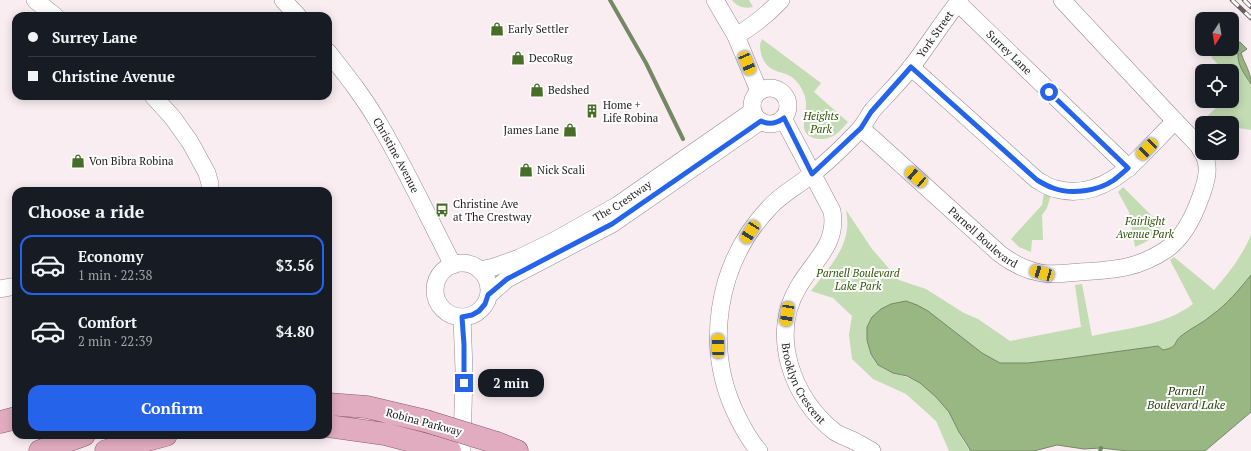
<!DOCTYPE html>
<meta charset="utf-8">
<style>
body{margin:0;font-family:"PT Serif",serif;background:#20242c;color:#f1f3f6;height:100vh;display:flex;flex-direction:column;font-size:15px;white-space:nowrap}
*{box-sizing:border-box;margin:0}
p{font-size:13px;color:#9ea1a6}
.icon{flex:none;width:22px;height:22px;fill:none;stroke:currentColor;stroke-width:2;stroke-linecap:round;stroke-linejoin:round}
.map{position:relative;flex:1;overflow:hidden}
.side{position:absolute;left:12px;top:187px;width:320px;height:252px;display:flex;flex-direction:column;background:#171b24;border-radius:12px;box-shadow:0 2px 10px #0003}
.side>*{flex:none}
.guide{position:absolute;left:12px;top:12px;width:320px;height:88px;border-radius:12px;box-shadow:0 2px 10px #0003;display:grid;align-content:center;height:88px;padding:0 16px;background:#171b24}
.needle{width:26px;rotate:191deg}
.fabs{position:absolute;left:1195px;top:12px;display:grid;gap:8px}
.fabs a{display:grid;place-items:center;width:44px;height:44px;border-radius:8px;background:#171b24;box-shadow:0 2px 10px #0003;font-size:20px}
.end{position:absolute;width:18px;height:18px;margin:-9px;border:5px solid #2563eb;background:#fff;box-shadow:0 0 0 2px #fff}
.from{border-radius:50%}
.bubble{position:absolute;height:28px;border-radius:12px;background:#171b24;box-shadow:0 2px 10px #0003;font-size:13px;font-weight:800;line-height:28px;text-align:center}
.car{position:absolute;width:12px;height:24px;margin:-12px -6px;border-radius:5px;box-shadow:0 0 3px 1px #0007;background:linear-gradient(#f5c518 24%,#345 0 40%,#f5c518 0 76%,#345 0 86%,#f5c518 0)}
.guide b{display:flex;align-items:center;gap:14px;height:38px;font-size:15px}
.guide b+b{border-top:1px solid #363941}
.guide i{width:10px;height:10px;background:#f1f3f6}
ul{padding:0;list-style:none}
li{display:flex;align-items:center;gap:12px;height:60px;margin:0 8px 6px;padding:0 8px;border:2px solid transparent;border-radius:12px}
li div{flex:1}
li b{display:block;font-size:15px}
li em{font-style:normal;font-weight:800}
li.on{border-color:#2563eb}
li>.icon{width:36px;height:36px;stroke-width:1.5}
h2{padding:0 16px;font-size:18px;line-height:48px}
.action{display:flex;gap:8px;margin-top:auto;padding:8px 16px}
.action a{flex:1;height:46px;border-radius:12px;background:#2563eb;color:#fff;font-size:16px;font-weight:800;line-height:46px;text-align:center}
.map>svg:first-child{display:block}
.green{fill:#c3dcb3}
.water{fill:#98b783;stroke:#748865}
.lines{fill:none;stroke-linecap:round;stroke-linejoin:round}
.stream{stroke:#748865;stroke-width:4}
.minor-casing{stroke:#968b8f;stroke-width:18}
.major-casing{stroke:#91556b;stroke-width:23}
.minor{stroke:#fff;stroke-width:17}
.major{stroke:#e1acbf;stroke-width:22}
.rail-casing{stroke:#665f62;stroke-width:4.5}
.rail{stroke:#fefefe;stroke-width:3;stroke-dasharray:9;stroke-linecap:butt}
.major-bridge-casing{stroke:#91556b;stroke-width:23;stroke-linecap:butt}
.major-bridge{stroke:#e1acbf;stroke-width:22}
.route{stroke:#2563eb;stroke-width:5}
.labels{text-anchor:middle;stroke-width:4;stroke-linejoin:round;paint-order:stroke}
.poi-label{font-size:11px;fill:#211c1e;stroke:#fefefe;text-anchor:start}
.street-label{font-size:11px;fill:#211c1e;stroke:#fefefe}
.park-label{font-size:11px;font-style:italic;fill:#2e5304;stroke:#fefefe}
.water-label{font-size:12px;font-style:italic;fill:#254108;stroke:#fefefe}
</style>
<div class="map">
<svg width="1251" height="451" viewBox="0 0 1251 451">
<rect width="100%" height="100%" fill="#f9edf1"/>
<path class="green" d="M 732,0 L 749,0 L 753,7 C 745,9 737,7 732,0 Z
M 762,39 L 821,83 L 814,92 L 848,122 C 840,131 833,140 820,139 C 795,137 807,118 806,103 C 806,96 801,86 796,81 C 785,68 771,77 762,57 C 760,50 759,45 762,39 Z
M 1232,45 L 1233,45 L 1232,52 L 1238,53 L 1245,76 L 1251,84 L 1251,130 L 1232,127 L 1232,123 L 1202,123 L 1202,129 L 1198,125 L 1223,101 L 1232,101 L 1232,93 L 1238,87 L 1232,80 L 1232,71 L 1224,71 L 1211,57 L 1225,49 L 1232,49 Z
M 1123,187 L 1162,226 C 1155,237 1147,242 1135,247 L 1129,212 L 1118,192 Z
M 1044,192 L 1051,195 L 1047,208 L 1042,215 L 1043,240 L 1032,240 L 1031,252 L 1019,247 L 1011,239 L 1042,205 Z
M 846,210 L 872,249 L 899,280 L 926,289 L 964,313 L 978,319 L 1010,341 L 1081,327 L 1075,285 L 1082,284 L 1092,336 C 1126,328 1164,326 1193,304 L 1170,260 L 1174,257 L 1214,290 C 1229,273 1242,256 1251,235 L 1251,275 L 1236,293 L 1212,316 L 1179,337 L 1176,344 L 1170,349 L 1163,350 L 1158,346 L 1063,359 L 1028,363 L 1000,363 L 982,353 L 928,311 L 871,354 C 873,357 874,361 877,364 C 886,374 910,375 922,385 C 932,393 943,402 950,413 C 957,426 961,441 971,451 L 949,451 L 936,421 L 906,394 L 873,379 L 852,359 L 849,335 L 852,316 L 833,298 L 811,291 C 825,272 844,254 847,229 C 848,223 847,217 846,210 Z"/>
<path class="water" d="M 1240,42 L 1247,49 L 1241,53 C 1245,65 1251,72 1251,84 C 1245,75 1237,65 1238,53 L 1232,52 L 1233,45 Z
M 1251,275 L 1251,412 L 1205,451 L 1128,451 L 1101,448 L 1084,449 L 1057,445 L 1034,451 L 971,451 L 959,432 L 949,412 L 936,397 L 920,383 L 907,376 L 893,373 L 878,365 L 871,354 L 867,340 L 867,327 L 872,317 L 881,309 L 891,304 L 906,301 L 917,305 L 928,311 L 982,353 L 1000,363 L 1028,363 L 1063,359 L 1158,346 L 1163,350 C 1179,347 1173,342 1181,336 C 1191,328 1203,323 1212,315 C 1227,304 1239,290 1251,275 Z"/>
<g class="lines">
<path class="stream" d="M 610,0 L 646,63 L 683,139
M 1100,451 L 1101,448"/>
<g class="minor-casing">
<g id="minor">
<path d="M 35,0 L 55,16"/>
<path d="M 283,0 L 298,16"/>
<path d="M 715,0 L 736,36 L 759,91"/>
<path d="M 1062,0 L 1175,121 L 1198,145 L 1202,152"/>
<path id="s1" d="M 958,3 L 1129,168"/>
<path d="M 736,36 C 753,26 767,15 781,0"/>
<path id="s2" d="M 328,52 C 347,76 366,100 381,127 C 407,171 429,219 453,265"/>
<path d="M 911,67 L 1037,180 C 1043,183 1049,188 1056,189 C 1108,203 1142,153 1175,121"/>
<circle cx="770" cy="106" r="18"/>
<path d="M 153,96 L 173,118 L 190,142 L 207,173 L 210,184 L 210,191"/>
<path id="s3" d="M 783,118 L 832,211 C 838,244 814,260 799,286 C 769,334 792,399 835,432 C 841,436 849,438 856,442 C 862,445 867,448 872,451"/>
<path id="s4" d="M 861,128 L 1000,254 C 1012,263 1025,270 1041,273 C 1053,275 1068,273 1080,272 C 1113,270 1138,269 1167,249 C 1184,237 1194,216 1201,196 C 1206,182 1211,167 1203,153"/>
<circle cx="462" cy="290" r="27"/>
<path id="s5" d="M 480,270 L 494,267 L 519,258 L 554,241 L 618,205 L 753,111"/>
<path d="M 0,289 L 16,286"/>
<path d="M 489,295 L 507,279 L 612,224 L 761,121"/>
<path d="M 462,451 L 464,370 L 462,317"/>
<path id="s6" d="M 759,451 C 750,441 744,430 738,418 C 703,349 716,264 769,208 C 781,194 798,186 812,174 C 829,161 845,145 860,129 C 865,123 868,117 872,111 C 885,96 900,82 912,66 C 929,44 943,21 960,0"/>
</g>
</g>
<g class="major-casing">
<path id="major" d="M 328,404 L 367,407 L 426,421
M 0,422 L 16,418
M 328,426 L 385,434 L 450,451
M 497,443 L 517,451
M 40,451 L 84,435
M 106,451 L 166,435"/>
</g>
<use href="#minor" class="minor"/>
<use href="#major" class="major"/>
<g class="rail-casing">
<path id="rail" d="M 1232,0 L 1251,18
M 1244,0 L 1251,7"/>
</g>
<use href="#rail" class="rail"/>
<g class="major-bridge-casing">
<path id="major-bridge" d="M 426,421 L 497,443"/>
</g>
<use href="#major-bridge" class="major-bridge"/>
</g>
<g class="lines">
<path class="route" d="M 464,383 L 464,345 L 462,317 L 472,315 L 479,311 L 485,304 L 488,295 L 507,279 L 612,224 L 761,121 C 769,125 776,124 784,118 L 812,174 L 861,128 L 871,112 L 911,67 L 1037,180 C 1042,183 1047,186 1053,188 C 1071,195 1098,191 1114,180 C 1119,176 1124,172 1128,168 L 1049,92"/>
</g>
<defs>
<g id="shop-bare" transform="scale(1.08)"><path d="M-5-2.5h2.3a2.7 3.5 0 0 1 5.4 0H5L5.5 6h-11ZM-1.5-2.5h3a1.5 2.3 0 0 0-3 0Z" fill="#476e28" stroke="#fefefe" stroke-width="2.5" paint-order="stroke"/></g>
<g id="building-bare" transform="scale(1.08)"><path d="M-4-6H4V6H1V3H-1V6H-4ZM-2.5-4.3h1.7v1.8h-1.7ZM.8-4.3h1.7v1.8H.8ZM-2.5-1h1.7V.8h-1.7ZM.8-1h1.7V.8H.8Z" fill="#476e28" stroke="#fefefe" stroke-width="2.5" paint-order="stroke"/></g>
<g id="bus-bare" transform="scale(1.08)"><path d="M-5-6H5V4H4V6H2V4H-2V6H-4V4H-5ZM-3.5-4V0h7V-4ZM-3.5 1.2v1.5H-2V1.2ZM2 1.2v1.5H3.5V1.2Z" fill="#476e28" stroke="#fefefe" stroke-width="2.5" paint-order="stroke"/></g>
</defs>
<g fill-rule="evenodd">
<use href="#shop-bare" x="497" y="29"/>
<use href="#shop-bare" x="518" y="58"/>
<use href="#shop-bare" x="537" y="90"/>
<use href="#building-bare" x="592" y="111"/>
<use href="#shop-bare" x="570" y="130"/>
<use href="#shop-bare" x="78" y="161"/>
<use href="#shop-bare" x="526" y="170"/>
<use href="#bus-bare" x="442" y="210"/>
</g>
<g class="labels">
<g class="poi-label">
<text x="508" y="33">Early Settler</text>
<text x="529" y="62">DecoRug</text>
<text x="548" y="94">Bedshed</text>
<text x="603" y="109">Home +<tspan x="603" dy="13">Life Robina</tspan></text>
<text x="559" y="134" text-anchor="end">James Lane</text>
<text x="89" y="165">Von Bibra Robina</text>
<text x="537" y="174">Nick Scali</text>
<text x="453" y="208">Christine Ave<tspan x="453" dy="13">at The Crestway</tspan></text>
</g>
<g class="street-label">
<text dy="4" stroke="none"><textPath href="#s6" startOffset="507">York Street</textPath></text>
<text dy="4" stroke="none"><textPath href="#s1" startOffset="71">Surrey Lane</textPath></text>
<text dy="4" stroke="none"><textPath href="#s2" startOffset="124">Christine Avenue</textPath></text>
<text dy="4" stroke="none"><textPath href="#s5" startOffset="159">The Crestway</textPath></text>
<text dy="4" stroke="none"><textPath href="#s4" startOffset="164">Parnell Boulevard</textPath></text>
<text dy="4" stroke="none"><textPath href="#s3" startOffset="294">Brooklyn Crescent</textPath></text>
<text transform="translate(424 422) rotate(15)" y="4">Robina Parkway</text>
</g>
<g class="park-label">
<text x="821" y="120">Heights<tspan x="821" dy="13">Park</tspan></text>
<text x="1145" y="225">Fairlight<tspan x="1145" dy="13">Avenue Park</tspan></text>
<text x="858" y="277">Parnell Boulevard<tspan x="858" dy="13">Lake Park</tspan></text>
</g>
<g class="water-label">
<text x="1186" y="395">Parnell<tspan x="1186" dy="14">Boulevard Lake</tspan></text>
</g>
</g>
</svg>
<div class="fabs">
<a><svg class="needle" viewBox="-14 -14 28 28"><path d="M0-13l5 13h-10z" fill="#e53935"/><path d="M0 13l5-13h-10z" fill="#9ea1a6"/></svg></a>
<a><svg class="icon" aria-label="locate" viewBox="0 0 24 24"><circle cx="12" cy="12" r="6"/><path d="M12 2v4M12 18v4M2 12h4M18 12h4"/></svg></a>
<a><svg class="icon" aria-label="layers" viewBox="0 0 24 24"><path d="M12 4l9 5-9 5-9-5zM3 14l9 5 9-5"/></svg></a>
</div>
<i class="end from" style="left:1049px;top:92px"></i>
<i class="end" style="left:464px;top:383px"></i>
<div class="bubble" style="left:478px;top:369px;width:66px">2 min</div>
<i class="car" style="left:747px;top:63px;rotate:157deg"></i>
<i class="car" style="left:1147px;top:149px;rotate:224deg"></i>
<i class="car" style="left:916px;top:177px;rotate:311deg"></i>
<i class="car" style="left:750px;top:232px;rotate:213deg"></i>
<i class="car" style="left:1042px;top:273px;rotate:286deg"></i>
<i class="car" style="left:787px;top:314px;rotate:189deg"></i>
<i class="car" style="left:718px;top:346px;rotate:359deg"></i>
<div class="guide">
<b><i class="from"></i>Surrey Lane</b>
<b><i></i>Christine Avenue</b>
</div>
<section class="side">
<h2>Choose a ride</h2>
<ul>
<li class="on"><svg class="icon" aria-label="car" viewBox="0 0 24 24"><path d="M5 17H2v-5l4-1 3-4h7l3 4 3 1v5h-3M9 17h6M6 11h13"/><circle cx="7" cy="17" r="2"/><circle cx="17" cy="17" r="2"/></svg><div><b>Economy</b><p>1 min · 22:38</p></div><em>$3.56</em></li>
<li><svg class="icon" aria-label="car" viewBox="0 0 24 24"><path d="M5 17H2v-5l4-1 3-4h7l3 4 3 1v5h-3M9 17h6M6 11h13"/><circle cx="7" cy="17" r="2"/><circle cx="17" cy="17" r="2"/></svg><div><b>Comfort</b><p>2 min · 22:39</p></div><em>$4.80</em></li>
</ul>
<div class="action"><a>Confirm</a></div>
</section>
</div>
